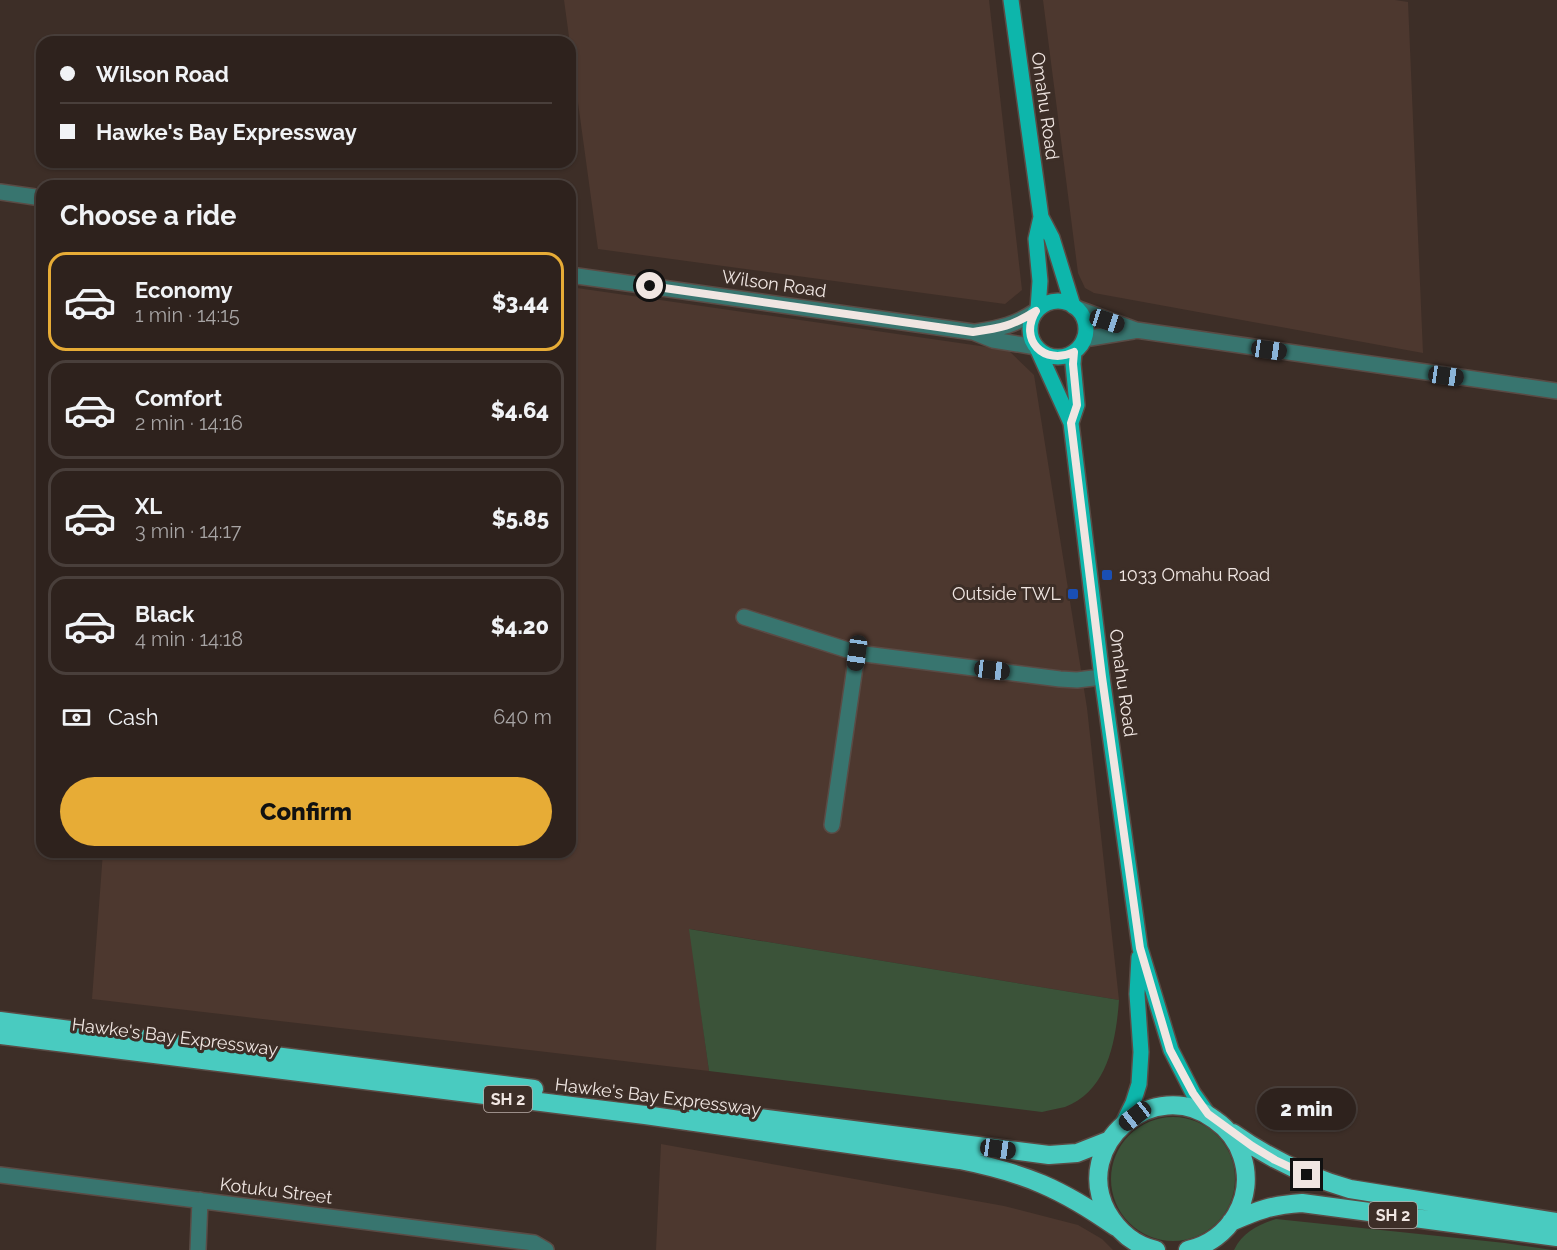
<!DOCTYPE html>
<meta charset="utf-8">
<style>
body{margin:0;font-family:Raleway,sans-serif;background:#362a26;color:#f1f3f6;height:100vh;display:flex;flex-direction:column;font-size:22px;white-space:nowrap}
*{box-sizing:border-box;margin:0}
p{font-size:20px;color:#a7a4a4}
.icon{flex:none;width:33px;height:33px;fill:none;stroke:currentColor;stroke-width:2;stroke-linecap:round;stroke-linejoin:round}
.map{position:relative;flex:1;overflow:hidden}
.sheet{position:absolute;left:36px;top:180px;width:540px;height:678px;display:flex;flex-direction:column;background:#2e221d;border-radius:18px;box-shadow:0 2px 4px #0004,0 0 0 2px #493f3b}
.sheet>*{flex:none}
.banner{position:absolute;left:36px;top:36px;width:540px;height:132px;border-radius:18px;box-shadow:0 2px 4px #0004,0 0 0 2px #493f3b;display:grid;align-content:center;height:132px;padding:0 24px;background:#2e221d}
.end{position:absolute;width:27px;height:27px;margin:-14px;border:8px solid #f0e6e2;background:#111;box-shadow:0 0 0 3px #111}
.from{border-radius:50%}
.bubble{position:absolute;height:42px;border-radius:21px;background:#2e221d;box-shadow:0 2px 4px #0004,0 0 0 2px #493f3b;font-size:20px;font-weight:800;line-height:42px;text-align:center}
.car{position:absolute;width:18px;height:36px;margin:-18px -9px;border-radius:8px;box-shadow:0 0 4px 2px #0007;background:linear-gradient(#222 24%,#8ab4d8 0 40%,#222 0 76%,#8ab4d8 0 86%,#222 0)}
.banner b{display:flex;align-items:center;gap:21px;height:57px;font-size:22px}
.banner b+b{border-top:2px solid #493f3b}
.banner i{width:15px;height:15px;background:#f1f3f6}
ul{padding:0;list-style:none}
li{display:flex;align-items:center;gap:18px;height:99px;margin:0 12px 9px;padding:0 12px;border:3px solid #493f3b;border-radius:18px}
li div{flex:1}
li b{display:block;font-size:22px}
li em{font-style:normal;font-weight:800}
li.current{border-color:#e7ac36}
li>.icon{width:54px;height:54px;stroke-width:1.5}
h2{padding:0 24px;font-size:27px;line-height:72px}
.pay{display:flex;align-items:center;gap:15px;height:66px;padding:0 24px;font-size:22px}
.pay p{margin-inline-start:auto}
.primary-button{display:flex;gap:12px;margin-top:auto;padding:12px 24px}
.primary-button a{flex:1;height:69px;border-radius:36px;background:#e7ac36;color:#111;font-size:24px;font-weight:800;line-height:69px;text-align:center}
.map>svg:first-child{display:block}
.built{fill:#4d382f}
.green{fill:#3b5339}
.lines{fill:none;stroke-linecap:round;stroke-linejoin:round}
.minor-casing{stroke:#5a4b45;stroke-width:18}
.major-casing{stroke:#5a4b45;stroke-width:18}
.highway-casing{stroke:#5a4b45;stroke-width:21}
.minor{stroke:#38756f;stroke-width:15}
.major{stroke:#0db6ab;stroke-width:15}
.highway{stroke:#49cbc0;stroke-width:18}
.route{stroke:#f0e6e2;stroke-width:8}
.transit-dot{fill:#1a4fb4;stroke:#3d2e27;stroke-width:2}
.labels{text-anchor:middle;stroke-width:6;stroke-linejoin:round;paint-order:stroke}
.shield{fill:#3d2e27;stroke:#baafaa;stroke-width:1.5}
.shield-label{font-size:16px;font-weight:bold;fill:#f0e6e2}
.street-label{font-size:18px;fill:#f0e6e2;stroke:#3d2e27}
.poi-label{font-size:18px;fill:#f0e6e2;stroke:#3d2e27;text-anchor:start}
</style>
<div class="map">
<svg width="1557" height="1250" viewBox="0 0 1557 1250">
<rect width="100%" height="100%" fill="#3d2e27"/>
<path class="built" d="M 564,0 L 989,0 L 1022,290 L 1005,304 L 598,249 Z
M 1043,0 L 1395,0 L 1408,2 L 1423,353 L 1094,293 L 1085,288 L 1078,273 Z
M 570,287 L 1008,350 L 1034,375 L 1087,708 L 1119,1000 L 690,929 L 709,1071 L 92,999 L 103,852 L 570,852 Z
M 661,1144 L 1004,1206 L 1078,1225 L 1102,1239 L 1113,1250 L 656,1250 Z"/>
<path class="green" d="M 689,929 L 1119,1000 C 1116,1040 1108,1091 1065,1107 C 1057,1109 1049,1110 1042,1112 L 709,1071 Z
M1111 1179a62 62 0 1 1 124 0a62 62 0 1 1-124 0Z
M 1276,1219 L 1505,1243 L 1552,1250 L 1234,1250 C 1243,1232 1258,1225 1276,1219 Z"/>
<g class="lines">
<g class="minor-casing">
<path id="minor" d="M 0,192 L 42,198
M 570,275 L 973,332 L 993,340 L 1036,347
M 1076,308 L 1136,330 L 1557,391
M 976,332 C 1001,328 1015,325 1036,311
M 1084,339 L 1133,331
M 744,617 L 857,653 L 1060,679 L 1077,680 L 1102,677
M 832,825 L 857,653
M 0,1175 L 534,1243 L 546,1250
M 198,1250 L 200,1200"/>
</g>
<g class="major-casing">
<path id="major" d="M 1011,0 L 1041,217 L 1052,238 L 1073,306
M1030 329a28 28 0 1 1 56 0a28 28 0 1 1-56 0Z
M 1038,309 L 1040,281 L 1036,239 L 1041,217
M 1037,348 L 1071,423 L 1102,677 L 1140,948 L 1171,1050 L 1193,1093 L 1208,1114
M 1071,423 L 1077,405 L 1073,364 L 1074,352
M 1121,1127 L 1133,1103 L 1139,1084 L 1141,1052 L 1137,994 L 1139,957"/>
</g>
<g class="highway-casing">
<path id="highway" d="M 0,1021 L 534,1089
M 0,1035 L 645,1115 L 960,1160 C 1025,1173 1062,1189 1116,1227
M 698,1110 L 1049,1155 L 1077,1153 L 1110,1140
M 1233,1133 C 1270,1159 1308,1177 1350,1189 L 1557,1222
M 1231,1222 C 1258,1210 1272,1205 1302,1203 L 1557,1237
M 1156,1250 C 1133,1245 1118,1231 1107,1212 C 1071,1145 1154,1074 1215,1120 C 1228,1129 1237,1140 1242,1156 C 1256,1198 1230,1240 1188,1250"/>
</g>
<use href="#minor" class="minor"/>
<use href="#major" class="major"/>
<use href="#highway" class="highway"/>
</g>
<g class="lines">
<path class="route" d="M 650,286 L 973,332 C 1001,328 1012,326 1036,311 C 1018,340 1044,366 1074,352 L 1073,364 L 1077,405 L 1071,423 L 1102,677 L 1140,948 L 1170,1050 L 1193,1093 L 1208,1114 L 1252,1146 L 1275,1160 L 1307,1175"/>
</g>
<g class="transit-dot">
<rect x="1101" y="569" width="12" height="12" rx="3"/>
<rect x="1067" y="588" width="12" height="12" rx="3"/>
</g>
<g class="labels">
<g class="shield">
<rect x="484" y="1086" width="48" height="26" rx="4.5"/>
<rect x="1369" y="1202" width="48" height="26" rx="4.5"/>
</g>
<g class="shield-label">
<text x="508" y="1105">SH 2</text>
<text x="1393" y="1221">SH 2</text>
</g>
<g class="street-label">
<text transform="translate(1045 106) rotate(82)" y="6">Omahu Road</text>
<text transform="translate(774 284) rotate(8)" y="6">Wilson Road</text>
<text transform="translate(1123 683) rotate(82)" y="6">Omahu Road</text>
<text transform="translate(175 1037) rotate(7)" y="6">Hawke's Bay Expressway</text>
<text transform="translate(658 1097) rotate(7)" y="6">Hawke's Bay Expressway</text>
<text transform="translate(276 1191) rotate(7)" y="6">Kotuku Street</text>
</g>
<g class="poi-label">
<text x="1119" y="581">1033 Omahu Road</text>
<text x="1061" y="600" text-anchor="end">Outside TWL</text>
</g>
</g>
</svg>
<i class="end from" style="left:650px;top:286px"></i>
<i class="end" style="left:1307px;top:1175px"></i>
<div class="bubble" style="left:1257px;top:1088px;width:99px">2 min</div>
<i class="car" style="left:1107px;top:321px;rotate:108deg"></i>
<i class="car" style="left:1269px;top:350px;rotate:98deg"></i>
<i class="car" style="left:1446px;top:376px;rotate:98deg"></i>
<i class="car" style="left:857px;top:653px;rotate:188deg"></i>
<i class="car" style="left:992px;top:670px;rotate:97deg"></i>
<i class="car" style="left:1135px;top:1116px;rotate:232deg"></i>
<i class="car" style="left:998px;top:1149px;rotate:98deg"></i>
<div class="banner">
<b><i class="from"></i>Wilson Road</b>
<b><i></i>Hawke's Bay Expressway</b>
</div>
<section class="sheet">
<h2>Choose a ride</h2>
<ul>
<li class="current"><svg class="icon" aria-label="car" viewBox="0 0 24 24"><path d="M5 17H2v-5l4-1 3-4h7l3 4 3 1v5h-3M9 17h6M6 11h13"/><circle cx="7" cy="17" r="2"/><circle cx="17" cy="17" r="2"/></svg><div><b>Economy</b><p>1 min · 14:15</p></div><em>$3.44</em></li>
<li><svg class="icon" aria-label="car" viewBox="0 0 24 24"><path d="M5 17H2v-5l4-1 3-4h7l3 4 3 1v5h-3M9 17h6M6 11h13"/><circle cx="7" cy="17" r="2"/><circle cx="17" cy="17" r="2"/></svg><div><b>Comfort</b><p>2 min · 14:16</p></div><em>$4.64</em></li>
<li><svg class="icon" aria-label="car" viewBox="0 0 24 24"><path d="M5 17H2v-5l4-1 3-4h7l3 4 3 1v5h-3M9 17h6M6 11h13"/><circle cx="7" cy="17" r="2"/><circle cx="17" cy="17" r="2"/></svg><div><b>XL</b><p>3 min · 14:17</p></div><em>$5.85</em></li>
<li><svg class="icon" aria-label="car" viewBox="0 0 24 24"><path d="M5 17H2v-5l4-1 3-4h7l3 4 3 1v5h-3M9 17h6M6 11h13"/><circle cx="7" cy="17" r="2"/><circle cx="17" cy="17" r="2"/></svg><div><b>Black</b><p>4 min · 14:18</p></div><em>$4.20</em></li>
</ul>
<div class="pay"><svg class="icon" aria-label="cash" viewBox="0 0 24 24"><path d="M3 7h18v10H3z"/><circle cx="12" cy="12" r="2"/></svg>Cash<p>640 m</p></div>
<div class="primary-button"><a>Confirm</a></div>
</section>
</div>
